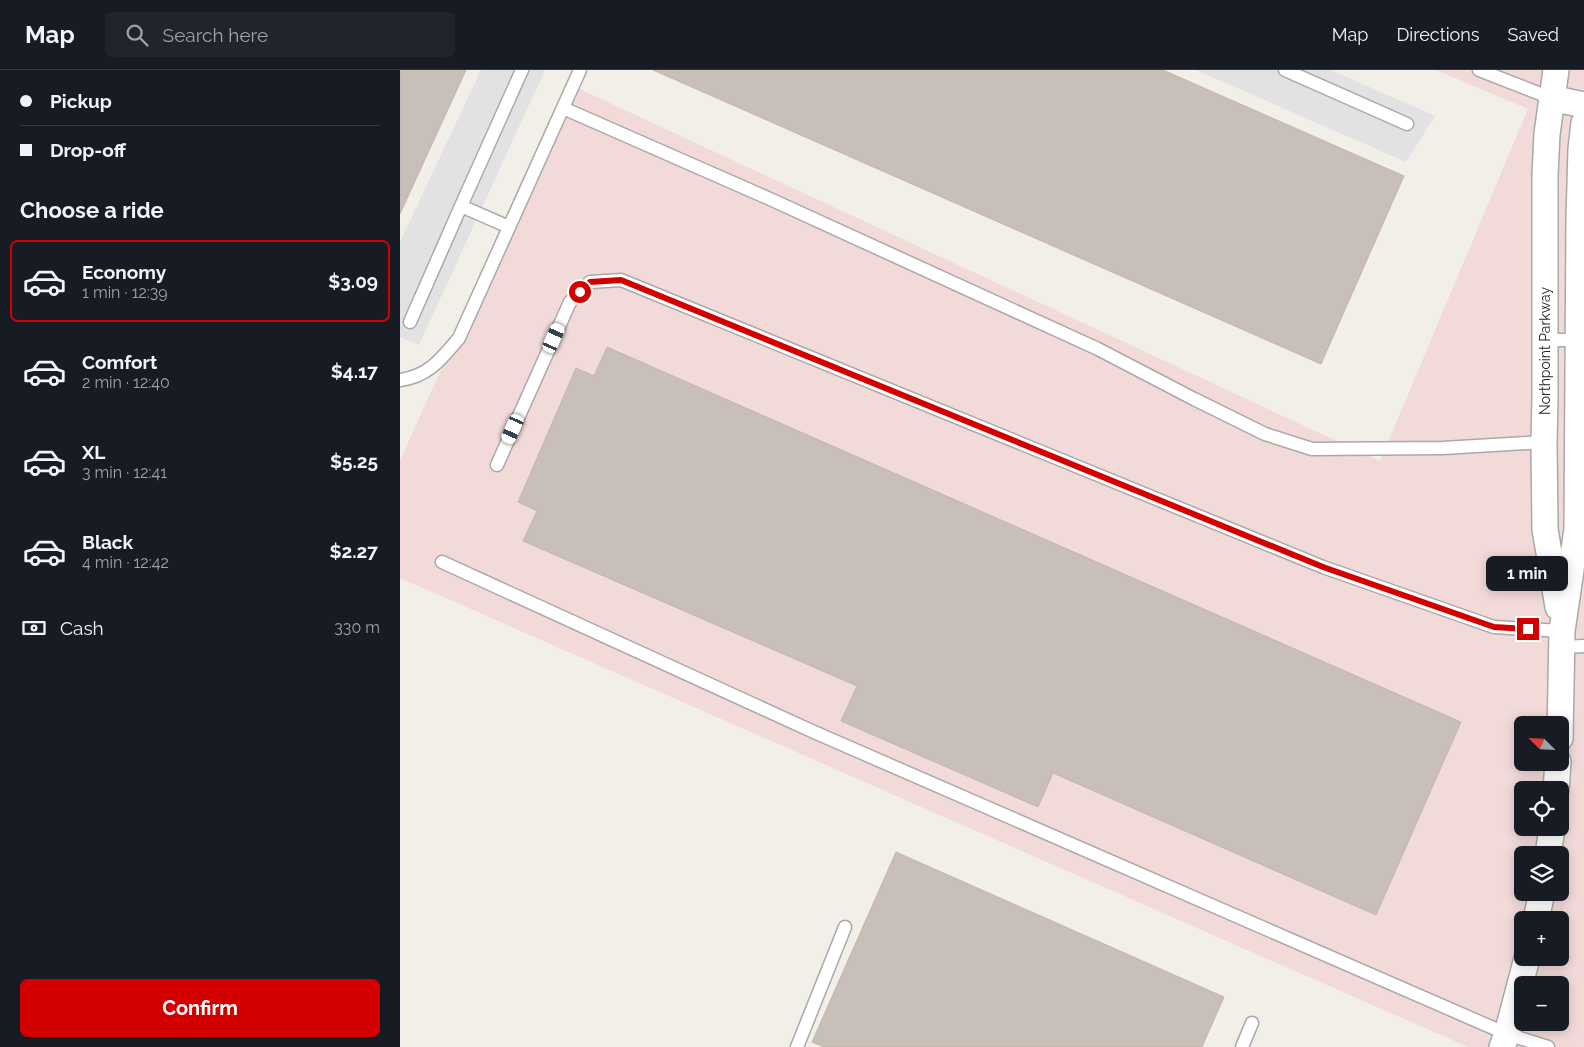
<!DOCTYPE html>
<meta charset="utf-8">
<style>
body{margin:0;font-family:Raleway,sans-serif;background:#20242c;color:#f1f3f6;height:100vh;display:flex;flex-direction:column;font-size:19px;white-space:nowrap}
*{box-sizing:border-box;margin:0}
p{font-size:16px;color:#9ea1a6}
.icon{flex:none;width:28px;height:28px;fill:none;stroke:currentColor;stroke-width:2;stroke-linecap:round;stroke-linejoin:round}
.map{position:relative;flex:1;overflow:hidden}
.sheet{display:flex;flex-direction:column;background:#171b24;width:400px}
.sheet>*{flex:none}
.hud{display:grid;align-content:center;height:110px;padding:0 20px;background:#171b24}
.needle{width:32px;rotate:294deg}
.controls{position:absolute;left:1114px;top:646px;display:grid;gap:10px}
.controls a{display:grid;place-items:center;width:55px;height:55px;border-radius:8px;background:#171b24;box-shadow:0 2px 12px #0003;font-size:25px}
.end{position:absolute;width:22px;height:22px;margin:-11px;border:6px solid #d40000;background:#fff;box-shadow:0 0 0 2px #fff}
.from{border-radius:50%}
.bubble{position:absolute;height:35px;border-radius:8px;background:#171b24;box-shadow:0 2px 12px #0003;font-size:16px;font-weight:700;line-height:35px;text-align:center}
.car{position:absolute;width:15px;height:30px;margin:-15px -8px;border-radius:6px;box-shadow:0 0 4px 1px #0007;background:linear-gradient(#fff 24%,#345 0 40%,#fff 0 76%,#345 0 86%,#fff 0)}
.hud b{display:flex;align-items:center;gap:18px;height:48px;font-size:19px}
.hud b+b{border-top:1px solid #363941}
.hud i{width:12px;height:12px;background:#f1f3f6}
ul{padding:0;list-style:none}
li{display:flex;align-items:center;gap:15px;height:82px;margin:0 10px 8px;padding:0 10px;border:2px solid transparent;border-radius:8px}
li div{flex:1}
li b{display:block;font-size:19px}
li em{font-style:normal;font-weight:700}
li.current{border-color:#d40000}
li>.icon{width:45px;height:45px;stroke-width:1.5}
h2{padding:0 20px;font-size:22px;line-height:60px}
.pay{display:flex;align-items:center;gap:12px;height:55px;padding:0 20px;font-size:19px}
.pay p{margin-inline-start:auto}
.primary-button{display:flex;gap:10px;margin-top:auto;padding:10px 20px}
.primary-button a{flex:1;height:58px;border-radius:8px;background:#d40000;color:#fff;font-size:20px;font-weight:700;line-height:58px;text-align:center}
header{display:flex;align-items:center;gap:30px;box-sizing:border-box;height:70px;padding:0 25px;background:#171b24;border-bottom:1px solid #363941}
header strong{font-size:24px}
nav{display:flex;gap:28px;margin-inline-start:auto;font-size:18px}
.search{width:350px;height:45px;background:#20242c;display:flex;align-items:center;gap:12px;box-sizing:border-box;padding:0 18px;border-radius:8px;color:#9ea1a6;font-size:19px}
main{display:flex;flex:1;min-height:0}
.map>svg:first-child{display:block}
.commercial{fill:#f2dad9;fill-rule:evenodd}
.parking{fill:#e2e2e2}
.building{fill:#c7bfb8;stroke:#c4b6ab}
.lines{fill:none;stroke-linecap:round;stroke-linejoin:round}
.lane-casing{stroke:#a9a9a9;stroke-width:15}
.street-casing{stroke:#a9a9a9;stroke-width:28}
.lane{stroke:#fff;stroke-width:12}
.street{stroke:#fff;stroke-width:25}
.route{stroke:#d40000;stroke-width:6}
.labels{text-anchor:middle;stroke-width:4;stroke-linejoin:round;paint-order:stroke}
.street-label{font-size:14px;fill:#222;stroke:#fff}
</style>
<header>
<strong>Map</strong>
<div class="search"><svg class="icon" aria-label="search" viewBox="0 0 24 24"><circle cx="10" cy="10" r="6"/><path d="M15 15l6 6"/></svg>Search here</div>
<nav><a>Map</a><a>Directions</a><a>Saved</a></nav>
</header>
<main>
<section class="sheet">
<div class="hud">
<b><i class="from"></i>Pickup</b>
<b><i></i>Drop-off</b>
</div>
<h2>Choose a ride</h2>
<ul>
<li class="current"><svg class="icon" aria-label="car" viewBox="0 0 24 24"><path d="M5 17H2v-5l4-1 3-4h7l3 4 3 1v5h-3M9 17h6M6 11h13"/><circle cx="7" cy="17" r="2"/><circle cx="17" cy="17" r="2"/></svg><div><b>Economy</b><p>1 min · 12:39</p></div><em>$3.09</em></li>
<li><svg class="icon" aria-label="car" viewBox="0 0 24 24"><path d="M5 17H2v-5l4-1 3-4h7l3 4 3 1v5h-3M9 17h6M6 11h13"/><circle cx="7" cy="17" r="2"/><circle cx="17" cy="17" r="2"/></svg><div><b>Comfort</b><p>2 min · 12:40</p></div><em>$4.17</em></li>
<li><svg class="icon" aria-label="car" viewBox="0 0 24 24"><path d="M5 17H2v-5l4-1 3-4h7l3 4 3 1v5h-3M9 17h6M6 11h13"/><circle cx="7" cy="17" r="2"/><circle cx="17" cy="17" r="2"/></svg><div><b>XL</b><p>3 min · 12:41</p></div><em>$5.25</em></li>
<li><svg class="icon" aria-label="car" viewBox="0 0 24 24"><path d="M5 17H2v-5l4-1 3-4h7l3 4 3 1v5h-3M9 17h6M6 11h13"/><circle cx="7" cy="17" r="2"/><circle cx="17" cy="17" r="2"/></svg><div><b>Black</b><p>4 min · 12:42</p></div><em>$2.27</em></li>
</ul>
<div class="pay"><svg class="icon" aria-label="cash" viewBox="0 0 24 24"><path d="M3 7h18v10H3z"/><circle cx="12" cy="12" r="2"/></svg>Cash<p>330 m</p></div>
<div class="primary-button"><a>Confirm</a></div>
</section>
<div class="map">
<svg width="1184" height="977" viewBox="0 0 1184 977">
<rect width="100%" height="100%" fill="#f2efe9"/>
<path class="commercial" d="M 1036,0 L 1184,0 L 1184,977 L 1068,977 L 0,508 L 0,390 L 171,15 L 980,391 L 1128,39 ZM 1122,655 L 1160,655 L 1160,692 L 1122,692 ZM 1122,720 L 1160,720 L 1160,758 L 1122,758 ZM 1122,785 L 1160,785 L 1160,822 L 1122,822 ZM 1122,850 L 1160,850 L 1160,888 L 1122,888 ZM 1122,915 L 1160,915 L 1160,952 L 1122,952 Z"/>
<path class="parking" d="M 81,0 L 145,0 L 19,275 L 0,267 L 0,172 Z
M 796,0 L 931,0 L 1035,46 L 1006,92 Z"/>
<path class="building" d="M 0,0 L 66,0 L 0,144 Z
M 253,0 L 763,0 L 1004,106 L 921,294 Z
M 207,277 L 1061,652 L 976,845 L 653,703 L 638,737 L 441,651 L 457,616 L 123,471 L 137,441 L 118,432 L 176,298 L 194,306 Z
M 496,782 L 824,927 L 802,977 L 424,977 L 412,972 Z"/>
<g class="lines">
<g class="lane-casing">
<path id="lane" d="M 885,0 L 1007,54
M 1079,0 L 1151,28
M 163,38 L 370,129 L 698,279 L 794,329 L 865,364 L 912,379 L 1043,378 L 1144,372
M 109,157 L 61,136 L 122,0
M 10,252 L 61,136
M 1145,270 L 1182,270
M 0,310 C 29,306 41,289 59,268 L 180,0
M 97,395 L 170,232 L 190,212 L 221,210 L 923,497 L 1094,557 L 1162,561
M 42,492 L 414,662 L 1107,964 L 1148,977
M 1162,577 L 1184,576
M 397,977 L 445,857
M 842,977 L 852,953"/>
</g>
<g class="street-casing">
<path id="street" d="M 1156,0 L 1147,64 L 1145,105 L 1145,329 L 1144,372 L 1145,459 L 1158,537
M 1151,28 L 1184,35
M 1160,668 L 1162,561 L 1177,459 L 1179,149 L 1181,79 L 1184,53
M 1156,720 L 1158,692
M 1148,785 L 1152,758
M 1136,850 L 1142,822
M 1102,977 L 1107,964 L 1127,888"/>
</g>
<use href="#lane" class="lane"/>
<use href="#street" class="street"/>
</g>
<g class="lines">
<path class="route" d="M 180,222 L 190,212 L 221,210 L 923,497 L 1094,557 L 1128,559"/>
</g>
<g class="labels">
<g class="street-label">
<text transform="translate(1145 281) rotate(-90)" y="5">Northpoint Parkway</text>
</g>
</g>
</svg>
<div class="controls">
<a><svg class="needle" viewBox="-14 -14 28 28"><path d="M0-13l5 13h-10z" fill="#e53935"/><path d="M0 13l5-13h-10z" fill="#9ea1a6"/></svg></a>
<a><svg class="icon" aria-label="locate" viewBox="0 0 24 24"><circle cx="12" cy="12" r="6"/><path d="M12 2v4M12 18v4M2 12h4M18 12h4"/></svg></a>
<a><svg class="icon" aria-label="layers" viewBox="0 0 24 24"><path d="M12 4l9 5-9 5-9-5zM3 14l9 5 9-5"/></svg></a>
<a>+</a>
<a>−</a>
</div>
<i class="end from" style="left:180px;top:222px"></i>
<i class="end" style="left:1128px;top:559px"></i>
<div class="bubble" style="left:1086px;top:486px;width:82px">1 min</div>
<i class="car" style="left:154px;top:268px;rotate:24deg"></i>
<i class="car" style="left:113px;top:359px;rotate:204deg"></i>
</div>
</main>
